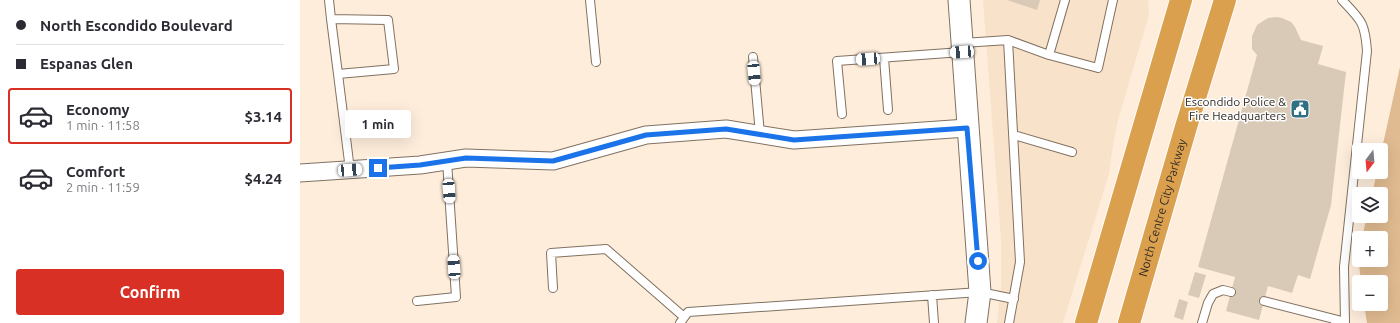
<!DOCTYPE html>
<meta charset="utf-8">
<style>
body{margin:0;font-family:Ubuntu,sans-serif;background:#f2f2f3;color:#2b2b33;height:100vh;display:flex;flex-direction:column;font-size:15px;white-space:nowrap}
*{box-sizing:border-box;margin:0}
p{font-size:13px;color:#7c7c81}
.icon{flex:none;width:22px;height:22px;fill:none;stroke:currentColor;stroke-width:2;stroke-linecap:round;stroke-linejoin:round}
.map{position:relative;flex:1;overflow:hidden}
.side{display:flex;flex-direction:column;background:#fff;width:300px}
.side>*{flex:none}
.hud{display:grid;align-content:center;height:88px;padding:0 16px;background:#fff}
.needle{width:26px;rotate:196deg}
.buttons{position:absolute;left:1052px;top:143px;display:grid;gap:8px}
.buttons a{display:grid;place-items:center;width:36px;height:36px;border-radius:4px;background:#fff;box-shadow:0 4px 16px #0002;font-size:20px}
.end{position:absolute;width:18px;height:18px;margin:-9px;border:5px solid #1a73e8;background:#fff;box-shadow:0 0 0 2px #fff}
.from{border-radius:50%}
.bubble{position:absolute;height:28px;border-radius:4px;background:#fff;box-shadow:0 4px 16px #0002;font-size:13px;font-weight:600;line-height:28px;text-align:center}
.car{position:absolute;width:12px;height:24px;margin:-12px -6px;border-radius:5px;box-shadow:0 0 3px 1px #0007;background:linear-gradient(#fff 24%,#345 0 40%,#fff 0 76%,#345 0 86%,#fff 0)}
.hud b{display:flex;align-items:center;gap:14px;height:38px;font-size:15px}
.hud b+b{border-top:1px solid #e1e1e2}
.hud i{width:10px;height:10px;background:#2b2b33}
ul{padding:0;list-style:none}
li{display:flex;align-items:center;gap:12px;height:56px;margin:0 8px 6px;padding:0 8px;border:2px solid transparent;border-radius:4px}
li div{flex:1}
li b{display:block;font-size:15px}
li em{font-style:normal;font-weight:600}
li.selected{border-color:#d93025}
li>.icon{width:36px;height:36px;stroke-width:1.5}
.primary-button{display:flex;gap:8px;margin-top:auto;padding:8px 16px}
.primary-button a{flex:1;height:46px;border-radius:4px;background:#d93025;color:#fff;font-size:16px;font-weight:600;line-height:46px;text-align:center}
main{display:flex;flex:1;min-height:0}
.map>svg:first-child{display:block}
.built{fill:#f9e2ca}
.green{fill:#e0bb91}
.building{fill:#d9c9b7}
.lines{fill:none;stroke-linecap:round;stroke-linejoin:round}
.service-casing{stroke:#807161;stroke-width:10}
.minor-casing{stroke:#807161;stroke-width:19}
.tertiary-casing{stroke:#807161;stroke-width:23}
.trunk-casing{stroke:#fff;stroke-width:24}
.service{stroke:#fff;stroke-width:8}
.minor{stroke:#fff;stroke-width:17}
.tertiary{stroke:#fff;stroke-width:21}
.trunk{stroke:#daa04e;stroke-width:22}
.route{stroke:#1a73e8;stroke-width:5}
.labels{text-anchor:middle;stroke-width:3;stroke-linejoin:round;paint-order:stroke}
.poi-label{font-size:12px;fill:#322b24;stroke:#fdfdfd;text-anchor:end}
.street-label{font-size:12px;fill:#322b24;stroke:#fdfdfd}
</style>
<main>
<section class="side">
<div class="hud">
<b><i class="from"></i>North Escondido Boulevard</b>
<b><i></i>Espanas Glen</b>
</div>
<ul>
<li class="selected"><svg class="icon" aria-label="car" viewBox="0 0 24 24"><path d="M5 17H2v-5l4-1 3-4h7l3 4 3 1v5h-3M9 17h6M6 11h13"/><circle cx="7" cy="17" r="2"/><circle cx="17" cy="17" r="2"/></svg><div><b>Economy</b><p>1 min · 11:58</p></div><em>$3.14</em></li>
<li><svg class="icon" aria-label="car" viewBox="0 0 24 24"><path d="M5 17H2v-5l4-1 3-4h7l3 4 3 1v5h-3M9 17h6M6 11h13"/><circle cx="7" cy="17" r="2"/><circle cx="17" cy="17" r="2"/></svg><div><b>Comfort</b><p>2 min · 11:59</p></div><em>$4.24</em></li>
</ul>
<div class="primary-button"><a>Confirm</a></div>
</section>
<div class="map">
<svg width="1100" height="323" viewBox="0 0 1100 323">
<rect width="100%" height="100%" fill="#feeddb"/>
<path class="built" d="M 683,0 L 848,0 L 849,15 L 818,120 L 813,145 L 809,174 L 763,323 L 697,323 L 701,287 L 701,240 Z"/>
<path class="green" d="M 1100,67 L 1100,323 L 1067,323 L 1064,304 L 1081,304 L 1081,282 L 1061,282 L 1058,256 L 1059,252 L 1059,260 L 1081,260 L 1081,238 L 1062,238 L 1067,216 L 1081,216 L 1081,194 L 1072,194 L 1077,172 L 1081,172 L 1081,153 Z"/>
<path class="building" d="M 707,0 L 740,0 L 737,10 Z
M 976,17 L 982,18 L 991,22 L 995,27 L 1001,40 L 1023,46 L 1018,64 L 1046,72 L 1031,205 L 1010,279 L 998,275 L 992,293 L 968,286 L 959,320 L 926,311 L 935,277 L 898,267 L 957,55 L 952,49 L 952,36 L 957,25 L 963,21 L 968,18 Z
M 895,272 L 906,275 L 899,298 L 888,295 Z
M 879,299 L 888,302 L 883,320 L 874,317 Z"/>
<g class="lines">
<g class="service-casing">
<path id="service" d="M 29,0 L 31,19
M 290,0 L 296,62
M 708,40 L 749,55 L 798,68 L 813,0
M 663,43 L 708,40 L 720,262 L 709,323
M 749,55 L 765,0
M 453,57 L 460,134
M 584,58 L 588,110
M 38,74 L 31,19 L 88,20 L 94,69 L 38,74 L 50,170
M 542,114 L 537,61 L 662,52
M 714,135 L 772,152
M 253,288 L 251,253 L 306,249 L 384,317
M 632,295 L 634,323
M 117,301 L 156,297 L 147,161
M 964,301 L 1042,321
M 380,323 L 388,312 L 680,292 L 714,299
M 902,323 L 908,303 L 913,294 L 923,290 L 931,292
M 1035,323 L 1045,322 L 1044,267 L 1067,51 C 1065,22 1061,20 1042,0"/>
</g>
<g class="minor-casing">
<path id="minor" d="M 0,173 L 120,165 L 166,158 L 253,161 L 346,135 L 426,129 L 494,140 L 667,128"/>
</g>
<g class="tertiary-casing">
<path id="tertiary" d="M 659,0 L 680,292 L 676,323"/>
</g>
<g class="trunk-casing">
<g id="trunk">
<path d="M 786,323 L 881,0"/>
<path id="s1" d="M 829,323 L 886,127 L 925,0"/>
</g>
</g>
<use href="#service" class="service"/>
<use href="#minor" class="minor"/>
<use href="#tertiary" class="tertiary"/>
<use href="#trunk" class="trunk"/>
</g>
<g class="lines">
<path class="route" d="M 78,168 L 120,165 L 166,158 L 253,161 L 346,135 L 426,129 L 494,140 L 667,128 L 678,261"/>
</g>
<defs>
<g id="civic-square" transform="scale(1)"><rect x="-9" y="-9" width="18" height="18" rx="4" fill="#2f7183" stroke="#fdfdfd"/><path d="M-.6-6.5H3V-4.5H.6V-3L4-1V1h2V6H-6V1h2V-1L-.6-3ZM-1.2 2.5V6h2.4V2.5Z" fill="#fff"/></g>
</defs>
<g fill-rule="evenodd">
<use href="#civic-square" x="1000" y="109"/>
</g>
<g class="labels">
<g class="poi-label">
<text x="986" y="106">Escondido Police &amp;<tspan x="986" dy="14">Fire Headquarters</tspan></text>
</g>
<g class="street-label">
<text dy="4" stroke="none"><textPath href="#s1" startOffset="120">North Centre City Parkway</textPath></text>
</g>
</g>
</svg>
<div class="buttons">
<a><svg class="needle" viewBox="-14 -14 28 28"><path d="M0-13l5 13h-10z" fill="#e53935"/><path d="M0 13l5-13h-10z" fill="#7c7c81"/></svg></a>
<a><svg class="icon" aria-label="layers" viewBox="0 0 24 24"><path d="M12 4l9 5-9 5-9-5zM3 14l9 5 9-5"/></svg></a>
<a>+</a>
<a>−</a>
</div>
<i class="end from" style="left:678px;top:261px"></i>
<i class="end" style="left:78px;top:168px"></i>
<div class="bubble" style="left:45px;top:110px;width:66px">1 min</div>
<i class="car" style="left:662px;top:52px;rotate:266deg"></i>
<i class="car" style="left:568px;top:59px;rotate:266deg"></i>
<i class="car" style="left:454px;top:73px;rotate:175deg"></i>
<i class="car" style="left:50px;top:170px;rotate:86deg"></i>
<i class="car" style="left:149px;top:191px;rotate:176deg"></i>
<i class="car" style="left:154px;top:267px;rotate:356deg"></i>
</div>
</main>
